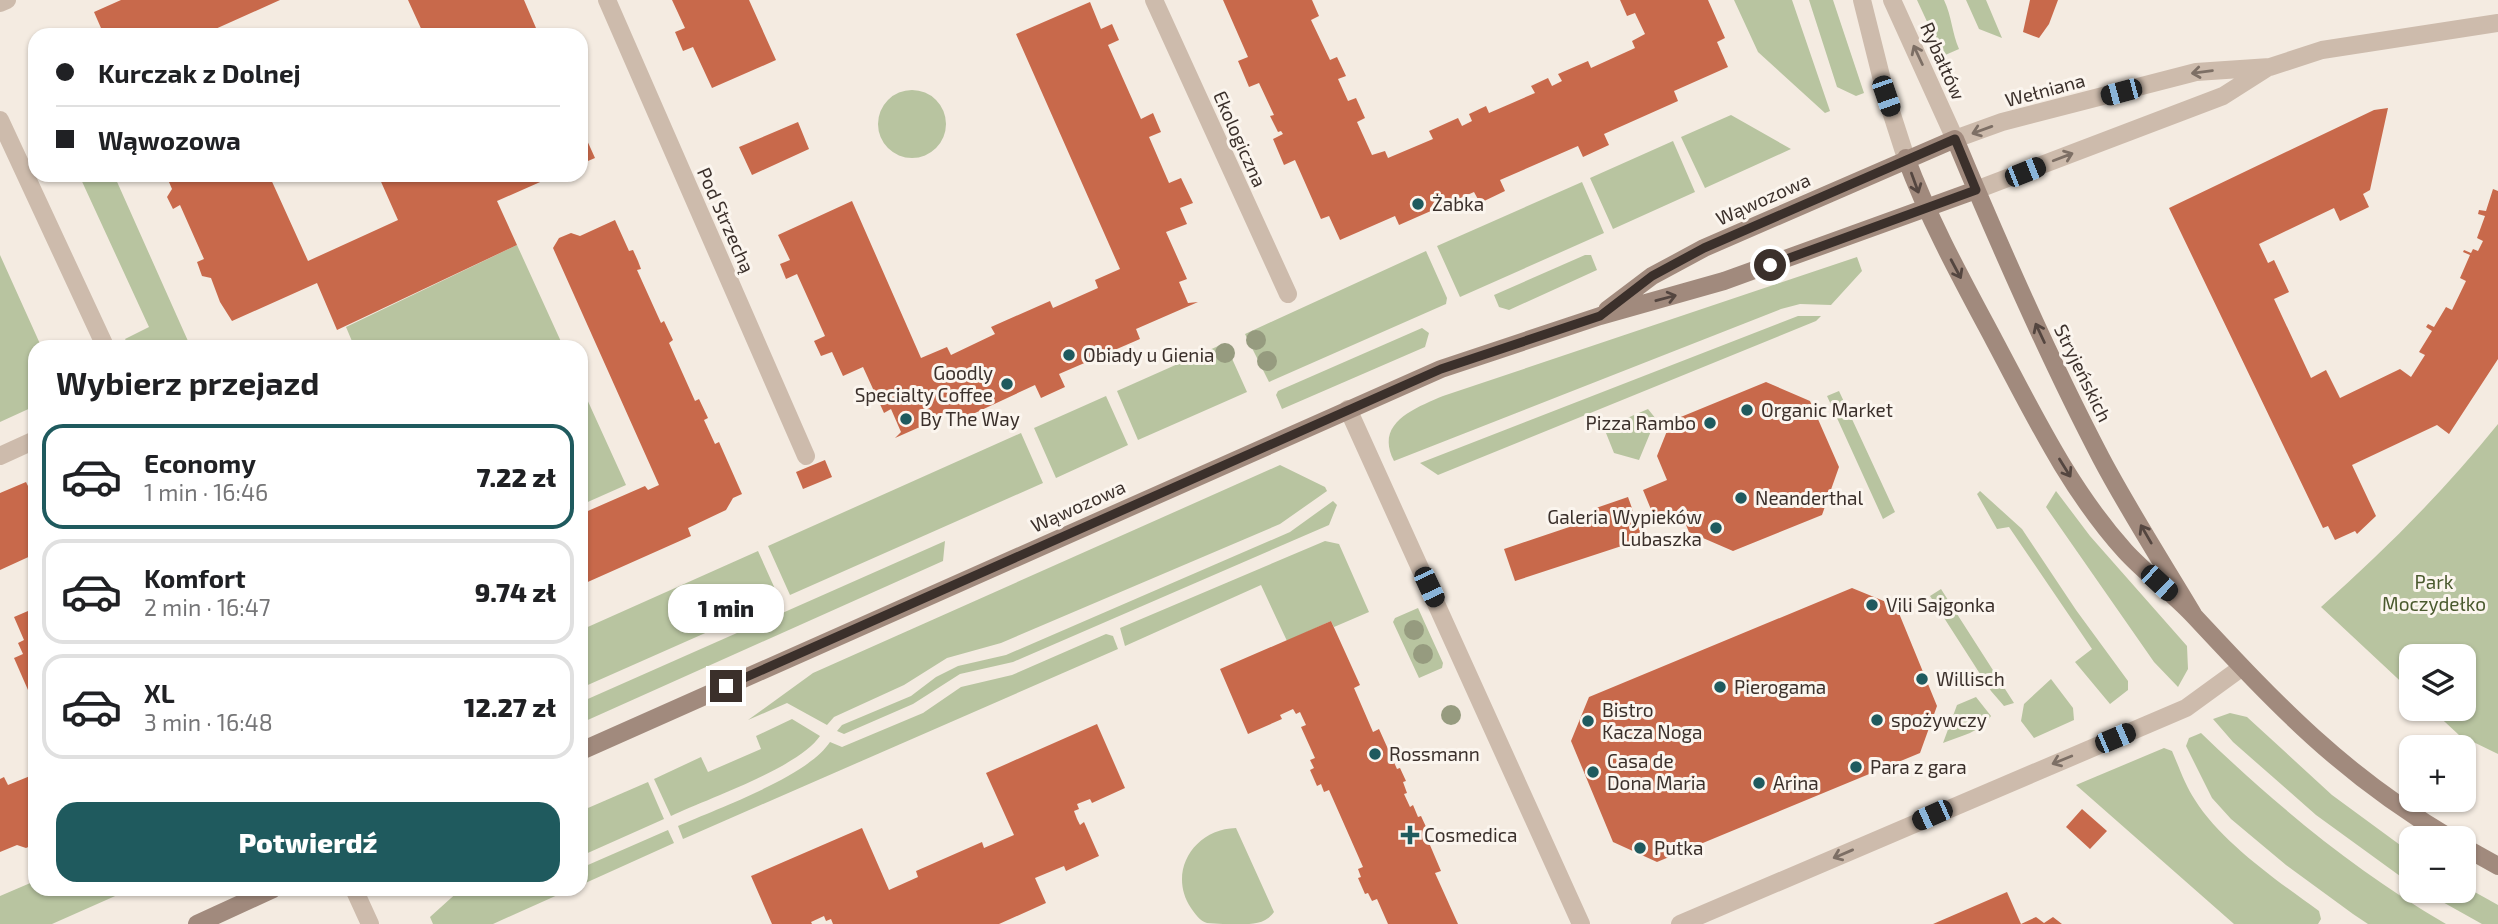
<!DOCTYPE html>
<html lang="pl">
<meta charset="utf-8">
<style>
body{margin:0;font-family:"Exo 2",sans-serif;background:#f2f2f2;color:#202124;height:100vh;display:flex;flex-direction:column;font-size:26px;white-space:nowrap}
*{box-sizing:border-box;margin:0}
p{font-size:23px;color:#757577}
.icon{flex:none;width:38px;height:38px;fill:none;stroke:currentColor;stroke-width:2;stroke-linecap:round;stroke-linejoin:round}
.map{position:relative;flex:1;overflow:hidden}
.sheet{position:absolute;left:28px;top:340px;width:560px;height:556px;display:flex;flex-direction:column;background:#fff;border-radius:21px;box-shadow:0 2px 5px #0004}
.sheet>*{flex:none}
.guide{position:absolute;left:28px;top:28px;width:560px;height:154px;border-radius:21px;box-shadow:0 2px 5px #0004;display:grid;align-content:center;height:154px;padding:0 28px;background:#fff}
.fabs{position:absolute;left:2399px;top:644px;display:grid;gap:14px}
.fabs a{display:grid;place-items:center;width:77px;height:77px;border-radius:14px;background:#fff;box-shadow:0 2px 5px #0004;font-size:35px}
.end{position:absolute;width:32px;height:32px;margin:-16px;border:9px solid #3b302b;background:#fff;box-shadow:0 0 0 4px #fff}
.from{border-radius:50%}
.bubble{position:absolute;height:49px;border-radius:21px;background:#fff;box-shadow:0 2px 5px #0004;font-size:23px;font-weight:800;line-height:49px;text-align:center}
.car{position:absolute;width:21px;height:42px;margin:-21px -10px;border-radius:9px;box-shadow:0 0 5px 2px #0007;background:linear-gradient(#222 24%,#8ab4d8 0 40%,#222 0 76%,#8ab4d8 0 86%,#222 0)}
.guide b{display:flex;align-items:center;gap:24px;height:66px;font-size:26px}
.guide b+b{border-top:2px solid #e0e0e0}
.guide i{width:18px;height:18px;background:#202124}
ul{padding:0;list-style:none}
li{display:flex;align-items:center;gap:21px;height:105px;margin:0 14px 10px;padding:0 14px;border:4px solid #e0e0e0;border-radius:21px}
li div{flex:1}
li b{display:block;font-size:26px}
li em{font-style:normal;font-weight:800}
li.on{border-color:#1f5a5e}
li>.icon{width:63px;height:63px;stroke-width:1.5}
h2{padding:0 28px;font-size:32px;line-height:84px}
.primary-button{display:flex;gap:14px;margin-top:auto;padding:14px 28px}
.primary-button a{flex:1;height:80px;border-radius:21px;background:#1f5a5e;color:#fff;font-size:28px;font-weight:800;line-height:80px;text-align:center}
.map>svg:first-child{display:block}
.green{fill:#b8c4a0}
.building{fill:#c8694b}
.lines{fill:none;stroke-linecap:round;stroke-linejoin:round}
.street{stroke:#cdbbac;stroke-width:18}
.secondary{stroke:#a18a7d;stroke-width:18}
.tree{fill:#969b7f}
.oneway{stroke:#7d6f65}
.oneway2{stroke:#544640}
.route{stroke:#3b302b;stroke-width:9}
.poi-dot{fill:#1f5a5e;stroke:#fbf5ee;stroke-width:2.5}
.labels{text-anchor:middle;stroke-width:6;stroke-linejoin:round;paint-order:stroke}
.street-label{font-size:19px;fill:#3b302b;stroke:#fbf5ee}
.poi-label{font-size:19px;fill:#3b302b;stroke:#fbf5ee;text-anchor:start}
.park-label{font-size:19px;fill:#4a5a2e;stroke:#fbf5ee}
</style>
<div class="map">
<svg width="2498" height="924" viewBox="0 0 2498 924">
<rect width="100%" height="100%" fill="#f4ebe1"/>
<path class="green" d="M 1734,0 L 1792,0 L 1830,111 L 1825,113 L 1758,52 Z
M 1809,0 L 1833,0 L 1864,93 L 1856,96 L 1837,87 Z
M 1917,0 L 1944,0 C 1952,17 1952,33 1959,49 L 1943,56 Z
M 1966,0 L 1986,0 L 2002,38 L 1979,29 Z
M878 124a34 34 0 1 1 68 0a34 34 0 1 1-68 0Z
M 1731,115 L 1791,149 L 1705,188 L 1681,137 Z
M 1673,141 L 1695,192 L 1613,229 L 1590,178 Z
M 79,175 L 114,175 L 188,341 L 177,346 L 129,346 L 125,339 L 149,327 Z
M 1582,182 L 1604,233 L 1460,297 L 1437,246 Z
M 517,245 L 563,346 L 354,346 L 346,327 Z
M 1426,251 L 1447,298 L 1446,304 L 1269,382 L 1245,334 Z
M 0,255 L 41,346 L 35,346 L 35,406 L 0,422 Z
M 1585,255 L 1591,255 L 1597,270 L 1509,310 L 1499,307 L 1494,295 Z
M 1857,257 L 1862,271 L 1831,305 L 1800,304 L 1781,309 L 1394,461 C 1374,423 1415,408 1443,396 Z
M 1798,316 L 1821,316 L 1816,321 L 1438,475 L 1420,463 Z
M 1422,328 L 1429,333 L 1425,347 L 1282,409 L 1276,395 L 1278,391 Z
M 1225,343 L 1247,392 L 1138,440 L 1117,391 Z
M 581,386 L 626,485 L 581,505 Z
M 1839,391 L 1895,512 L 1883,519 L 1827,396 Z
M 1106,396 L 1128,445 L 1056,478 L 1034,428 Z
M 1648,409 L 1656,419 L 1639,460 L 1614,453 L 1604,428 Z
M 2498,424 L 2498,754 L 2459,735 L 2431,709 L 2464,709 L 2464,656 L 2412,656 L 2411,691 L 2321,607 C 2385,550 2444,491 2498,424 Z
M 1021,433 L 1043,483 L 790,595 L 768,546 Z
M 1280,465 L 1325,487 L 1327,491 L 1280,524 L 1001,643 L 947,658 L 904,685 L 834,717 L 827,725 L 787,703 L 748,720 L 813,673 Z
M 1980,491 L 2022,529 L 2076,610 L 2128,681 L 2128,690 L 2110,704 L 2075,662 L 2092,649 L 2009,527 L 1997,529 L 1977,494 Z
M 2056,491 L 2090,536 L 2187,646 L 2188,669 L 2178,687 L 2154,662 L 2046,507 Z
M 1333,501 L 1337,505 L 1329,525 L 1013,662 L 960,674 L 913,704 L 844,734 L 837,731 L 842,725 L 911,696 L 936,677 L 958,666 L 1006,655 L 1290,532 Z
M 945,541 L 943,561 L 581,723 L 581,702 Z
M 1325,541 L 1339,544 L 1369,612 L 1334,627 L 1331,621 L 1287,641 L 1261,585 L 1125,646 L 1120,628 Z
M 758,551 L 780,600 L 581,688 L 581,630 Z
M 1941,589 L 2014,703 L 2004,706 L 1991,691 L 1930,596 Z
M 1418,608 L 1443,663 L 1442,668 L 1419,678 L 1393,622 L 1395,618 Z
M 1106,634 L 1113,636 L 1118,649 L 683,839 L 678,826 C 718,808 807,777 830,742 L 842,747 L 923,713 L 961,687 L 1012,675 Z
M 2051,679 L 2073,708 L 2074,720 L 2034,738 L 2021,721 L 2024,704 Z
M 1976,697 L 1991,716 C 1981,732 1961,736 1943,743 L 1957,705 Z
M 2230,713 L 2247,717 L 2332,795 L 2411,853 L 2411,884 L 2316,815 L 2233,742 L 2213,719 Z
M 792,719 L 820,736 C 798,768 709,798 671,816 L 654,779 L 701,757 L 708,772 L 761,749 L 756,736 Z
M 2201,733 C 2277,806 2355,871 2446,924 L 2368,924 L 2353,914 L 2286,865 L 2231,819 L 2212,798 L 2186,746 L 2189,738 Z
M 2164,748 L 2172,751 C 2179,767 2185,785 2195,800 C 2221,842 2279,882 2319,911 L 2321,919 L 2318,924 L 2234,924 L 2076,785 Z
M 648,782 L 664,819 L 581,856 L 581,811 Z
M 1236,828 L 1274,912 C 1265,924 1254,924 1240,924 C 1230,924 1216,924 1207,923 C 1200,921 1195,914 1191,908 C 1167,872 1194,829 1236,828 Z
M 668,830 L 674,843 L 581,885 L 581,868 Z
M 35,881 L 35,889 L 131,889 L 52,924 L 0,924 L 0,896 Z
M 2464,886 L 2498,905 L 2498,924 L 2482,924 L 2423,891 L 2464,891 Z
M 461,889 L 571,889 L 493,924 L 433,924 L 430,917 Z"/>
<path class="building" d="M 121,0 L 280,0 L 202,35 L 104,35 L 94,12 Z
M 408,0 L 524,0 L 539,35 L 424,35 Z
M 672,0 L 749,0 L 776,60 L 712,88 L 693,47 L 683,51 L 675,32 L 685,28 Z
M 1223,0 L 1312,0 L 1319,16 L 1311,20 L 1330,60 L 1337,57 L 1346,76 L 1338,79 L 1348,101 L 1356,98 L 1365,118 L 1357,122 L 1372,155 L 1385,151 L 1388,158 L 1433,139 L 1429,131 L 1458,118 L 1462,126 L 1472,121 L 1469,114 L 1486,106 L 1489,113 L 1535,93 L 1531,86 L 1548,78 L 1552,86 L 1562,81 L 1558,74 L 1588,61 L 1591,68 L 1635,48 L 1632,41 L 1645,34 L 1635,13 L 1627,16 L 1620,0 L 1708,0 L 1725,38 L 1717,42 L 1728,67 L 1674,91 L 1678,101 L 1604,134 L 1609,145 L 1583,157 L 1578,146 L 1500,180 L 1505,191 L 1480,203 L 1474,192 L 1399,225 L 1395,216 L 1340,240 L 1329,216 L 1321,219 L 1295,160 L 1284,165 L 1273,139 L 1283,134 L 1281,131 L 1278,132 L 1270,116 L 1274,115 L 1259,83 L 1249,87 L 1238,61 L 1248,57 Z
M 2030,0 L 2058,0 L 2049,24 L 2039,38 L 2023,32 Z
M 1090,2 L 1101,29 L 1112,24 L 1119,40 L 1108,45 L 1141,119 L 1153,113 L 1161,132 L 1149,137 L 1169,183 L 1181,178 L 1193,203 L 1180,208 L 1187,224 L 1166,232 L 1187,279 L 1179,282 L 1188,303 L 1198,302 L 1136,329 L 1140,339 L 1059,374 L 1065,387 L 1041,398 L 1035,385 L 960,420 L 956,411 L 895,438 L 901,432 L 891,409 L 884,413 L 863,367 L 843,376 L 832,352 L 821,356 L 814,341 L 825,336 L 797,274 L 786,279 L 780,264 L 790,260 L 778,235 L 852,201 L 921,358 L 947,347 L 951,355 L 995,334 L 991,327 L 1050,301 L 1053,308 L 1098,288 L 1095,280 L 1120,269 L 1016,34 Z
M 2388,108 L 2370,190 L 2363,194 L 2369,207 L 2340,221 L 2334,208 L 2259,244 L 2268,263 L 2274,260 L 2289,292 L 2274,299 L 2311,378 L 2326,370 L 2340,398 L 2400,369 L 2411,377 L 2425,355 L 2419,352 L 2432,331 L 2426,327 L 2428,324 L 2434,327 L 2446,307 L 2452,310 L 2466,281 L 2460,278 L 2470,255 L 2463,252 L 2464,250 L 2471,253 L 2473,249 L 2478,251 L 2483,241 L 2477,238 L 2485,216 L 2478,214 L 2479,210 L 2486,211 L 2493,189 L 2498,191 L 2498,359 L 2449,434 L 2437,425 L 2352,465 L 2376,516 L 2357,534 L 2355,531 L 2335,540 L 2328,526 L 2323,528 L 2169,208 L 2374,110 Z
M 798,122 L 809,149 L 752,175 L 739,147 Z
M 581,127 L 595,158 L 581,164 Z
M 166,175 L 269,175 L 308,261 L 398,220 L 378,175 L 556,175 L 497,201 L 517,245 L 337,330 L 317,283 L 232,321 L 220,302 L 211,278 L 202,276 L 197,262 L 204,259 L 180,205 L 173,209 L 167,197 L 172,189 Z
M 615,220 L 629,251 L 633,250 L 638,261 L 641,269 L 637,270 L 661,323 L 664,321 L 673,340 L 669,343 L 695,401 L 699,399 L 708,418 L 704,420 L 715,444 L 719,442 L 742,494 L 733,498 L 726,510 L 688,528 L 691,536 L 581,585 L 581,514 L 645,486 L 648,490 L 659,485 L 553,248 L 559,238 L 571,233 L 580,236 Z
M 1766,382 L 1810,401 L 1839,467 L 1822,515 L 1733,551 L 1689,532 L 1681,513 L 1657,524 L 1643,490 L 1667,480 L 1657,456 L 1671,421 Z
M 825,460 L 832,477 L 803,489 L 796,472 Z
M 26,482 L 29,488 L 35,485 L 35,554 L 0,570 L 0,493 Z
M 1628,497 L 1643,539 L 1515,581 L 1504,549 L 1599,517 L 1596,508 Z
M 1852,588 L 1896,606 L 1937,706 L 1920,753 L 1657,862 L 1613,842 L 1571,741 L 1589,697 Z
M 35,608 L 35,706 L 14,658 L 23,654 L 18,643 L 24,640 L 14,617 Z
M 1331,621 L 1360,685 L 1354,688 L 1373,732 L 1379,729 L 1397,769 L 1400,768 L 1406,781 L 1403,782 L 1407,793 L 1404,794 L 1410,807 L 1413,805 L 1418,817 L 1421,816 L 1427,829 L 1424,831 L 1441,871 L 1435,873 L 1458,924 L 1388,924 L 1377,899 L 1372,901 L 1368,893 L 1365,894 L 1358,878 L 1361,877 L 1358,869 L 1363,867 L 1329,790 L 1324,792 L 1321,784 L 1317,786 L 1310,770 L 1314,768 L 1310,760 L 1315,758 L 1301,727 L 1306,725 L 1300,712 L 1296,714 L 1293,709 L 1280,715 L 1282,719 L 1248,734 L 1220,669 Z
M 1097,724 L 1125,788 L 1092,803 L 1090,799 L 1077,804 L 1079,809 L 1074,811 L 1077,819 L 1080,825 L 1084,822 L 1099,856 L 1066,871 L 1064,866 L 1035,878 L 1046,903 L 999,924 L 833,924 L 831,919 L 826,921 L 824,916 L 811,922 L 812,924 L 772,924 L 751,876 L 862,828 L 889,890 L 918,877 L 916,871 L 982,842 L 984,848 L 1014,835 L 986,773 Z
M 35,774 L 35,844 L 26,848 L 17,845 L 0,852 L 0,779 L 4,777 L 8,785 Z
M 2082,809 L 2107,831 L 2090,849 L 2066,827 Z
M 2007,892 L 2021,924 L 2036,917 L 2044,923 L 2053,917 L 2062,924 L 1933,924 Z"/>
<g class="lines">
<path class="street" d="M 607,0 L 806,456
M 1154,0 L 1288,294
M 1862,0 L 1886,96 L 1906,158
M 1892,0 L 1955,139 L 2002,122 L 2196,72 L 2270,67 L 2322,50 L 2498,23
M 0,3 L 7,0
M 0,120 L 105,346
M 1976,190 L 2223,96 L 2267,68
M 1348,409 L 1581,924
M 0,456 L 35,440
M 354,889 L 370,924
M 1680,924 L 2186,708 L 2241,668"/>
<path class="secondary" d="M 1906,158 C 1930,222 1962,280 1994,340 C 2033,413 2069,489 2125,551 C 2147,575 2173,593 2195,617 C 2279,707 2342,774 2450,838
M 1607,310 L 1652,276 L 1704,248 L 1955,139 C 2000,247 2047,355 2101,458 C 2129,511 2162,562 2193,614
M 581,751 L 1441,369 L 1600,316 L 1724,281 L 1976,190
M 2464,847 L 2498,866
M 197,924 L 273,889"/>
</g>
<g class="tree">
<circle cx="1256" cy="340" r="10"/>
<circle cx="1225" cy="353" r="10"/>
<circle cx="1267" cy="361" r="10"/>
<circle cx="1414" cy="630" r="10"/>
<circle cx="1423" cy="654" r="10"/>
<circle cx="1451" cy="715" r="10"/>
</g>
<defs><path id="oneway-shaft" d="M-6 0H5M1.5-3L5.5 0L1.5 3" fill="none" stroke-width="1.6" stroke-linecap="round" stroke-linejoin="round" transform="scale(1.75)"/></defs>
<g class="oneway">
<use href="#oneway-shaft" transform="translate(1918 55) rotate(-115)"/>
<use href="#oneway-shaft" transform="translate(2202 72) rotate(173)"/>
<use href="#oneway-shaft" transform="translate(1982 130) rotate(160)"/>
<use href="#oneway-shaft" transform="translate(2063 157) rotate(-21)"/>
<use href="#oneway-shaft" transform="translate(2062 760) rotate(158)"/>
<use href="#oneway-shaft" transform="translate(1843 854) rotate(157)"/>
</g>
<g class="oneway2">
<use href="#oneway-shaft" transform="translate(1915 183) rotate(70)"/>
<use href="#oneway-shaft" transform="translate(1956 269) rotate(62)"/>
<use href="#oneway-shaft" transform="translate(1666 298) rotate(-15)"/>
<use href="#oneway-shaft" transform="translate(2040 333) rotate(-115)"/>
<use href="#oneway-shaft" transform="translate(2065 468) rotate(58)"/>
<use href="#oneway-shaft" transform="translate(2146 534) rotate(-120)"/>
</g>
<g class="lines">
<path class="route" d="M 726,686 L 1441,369 L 1600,316 L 1652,276 L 1704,248 L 1955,139 L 1976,190 L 1770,265"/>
</g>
<g class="poi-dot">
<circle cx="1418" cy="204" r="7"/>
<circle cx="1069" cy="355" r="7"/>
<circle cx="1007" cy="384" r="7"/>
<circle cx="1747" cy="410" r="7"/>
<circle cx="906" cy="419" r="7"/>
<circle cx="1710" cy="423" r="7"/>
<circle cx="1741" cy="498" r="7"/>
<circle cx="1716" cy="528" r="7"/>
<circle cx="1872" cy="605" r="7"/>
<circle cx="1922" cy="679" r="7"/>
<circle cx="1720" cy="687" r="7"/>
<circle cx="1877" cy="720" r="7"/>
<circle cx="1588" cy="721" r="7"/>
<circle cx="1375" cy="754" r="7"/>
<circle cx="1856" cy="767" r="7"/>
<circle cx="1593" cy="772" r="7"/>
<circle cx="1759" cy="783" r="7"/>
<path d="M1406.5 824.5h7v7h7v7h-7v7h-7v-7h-7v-7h7z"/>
<circle cx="1640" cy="848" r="7"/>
</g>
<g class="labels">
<g class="street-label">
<text transform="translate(1943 61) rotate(66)" y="7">Rybałtów</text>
<text transform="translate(2045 90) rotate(-15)" y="7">Wełniana</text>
<text transform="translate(1240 139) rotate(66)" y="7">Ekologiczna</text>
<text transform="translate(1763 199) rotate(-24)" y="7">Wąwozowa</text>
<text transform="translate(726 220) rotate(66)" y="7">Pod Strzechą</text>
<text transform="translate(2083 373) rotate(64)" y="7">Stryjeńskich</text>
<text transform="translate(1078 506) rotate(-24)" y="7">Wąwozowa</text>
</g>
<g class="poi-label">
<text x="1432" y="211">Żabka</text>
<text x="1083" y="362">Obiady u Gienia</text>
<text x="993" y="380" text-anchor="end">Goodly<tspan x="993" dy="22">Specialty Coffee</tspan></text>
<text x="1761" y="417">Organic Market</text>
<text x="920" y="426">By The Way</text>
<text x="1696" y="430" text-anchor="end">Pizza Rambo</text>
<text x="1755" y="505">Neanderthal</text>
<text x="1702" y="524" text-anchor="end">Galeria Wypieków<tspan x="1702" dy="22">Lubaszka</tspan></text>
<text x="1886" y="612">Vili Sajgonka</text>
<text x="1936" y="686">Willisch</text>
<text x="1734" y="694">Pierogama</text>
<text x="1602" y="717">Bistro<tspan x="1602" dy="22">Kacza Noga</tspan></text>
<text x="1891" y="727">spożywczy</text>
<text x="1389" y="761">Rossmann</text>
<text x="1607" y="768">Casa de<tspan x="1607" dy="22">Dona Maria</tspan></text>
<text x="1870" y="774">Para z gara</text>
<text x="1773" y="790">Arina</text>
<text x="1424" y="842">Cosmedica</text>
<text x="1654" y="855">Putka</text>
</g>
<g class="park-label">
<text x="2434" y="589">Park<tspan x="2434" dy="22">Moczydełko</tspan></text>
</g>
</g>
</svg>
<div class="fabs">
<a><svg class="icon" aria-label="layers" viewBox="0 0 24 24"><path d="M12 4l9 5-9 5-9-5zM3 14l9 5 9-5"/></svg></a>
<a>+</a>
<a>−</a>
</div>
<i class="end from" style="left:1770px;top:265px"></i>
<i class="end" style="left:726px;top:686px"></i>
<div class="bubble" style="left:668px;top:584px;width:116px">1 min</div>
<i class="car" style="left:2121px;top:92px;rotate:255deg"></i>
<i class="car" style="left:1886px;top:96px;rotate:161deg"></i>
<i class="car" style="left:2025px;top:172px;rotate:68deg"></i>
<i class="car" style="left:2159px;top:583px;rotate:133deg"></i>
<i class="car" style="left:1429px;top:587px;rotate:155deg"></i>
<i class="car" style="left:2115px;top:738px;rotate:67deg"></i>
<i class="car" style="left:1932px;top:815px;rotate:246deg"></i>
<div class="guide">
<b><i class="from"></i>Kurczak z Dolnej</b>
<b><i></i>Wąwozowa</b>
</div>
<section class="sheet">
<h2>Wybierz przejazd</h2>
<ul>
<li class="on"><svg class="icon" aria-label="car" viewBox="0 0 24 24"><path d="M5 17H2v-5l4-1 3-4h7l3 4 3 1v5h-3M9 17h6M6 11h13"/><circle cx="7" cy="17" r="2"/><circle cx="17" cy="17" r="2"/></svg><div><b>Economy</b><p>1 min · 16:46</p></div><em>7.22 zł</em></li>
<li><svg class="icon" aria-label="car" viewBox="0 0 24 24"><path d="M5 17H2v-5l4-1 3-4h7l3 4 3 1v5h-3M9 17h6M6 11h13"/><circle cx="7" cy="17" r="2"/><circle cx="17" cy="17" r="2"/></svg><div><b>Komfort</b><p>2 min · 16:47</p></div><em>9.74 zł</em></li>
<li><svg class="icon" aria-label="car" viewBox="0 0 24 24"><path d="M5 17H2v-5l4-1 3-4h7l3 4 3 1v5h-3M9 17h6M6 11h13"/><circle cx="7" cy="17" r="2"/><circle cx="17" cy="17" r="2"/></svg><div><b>XL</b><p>3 min · 16:48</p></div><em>12.27 zł</em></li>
</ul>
<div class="primary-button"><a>Potwierdź</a></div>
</section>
</div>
